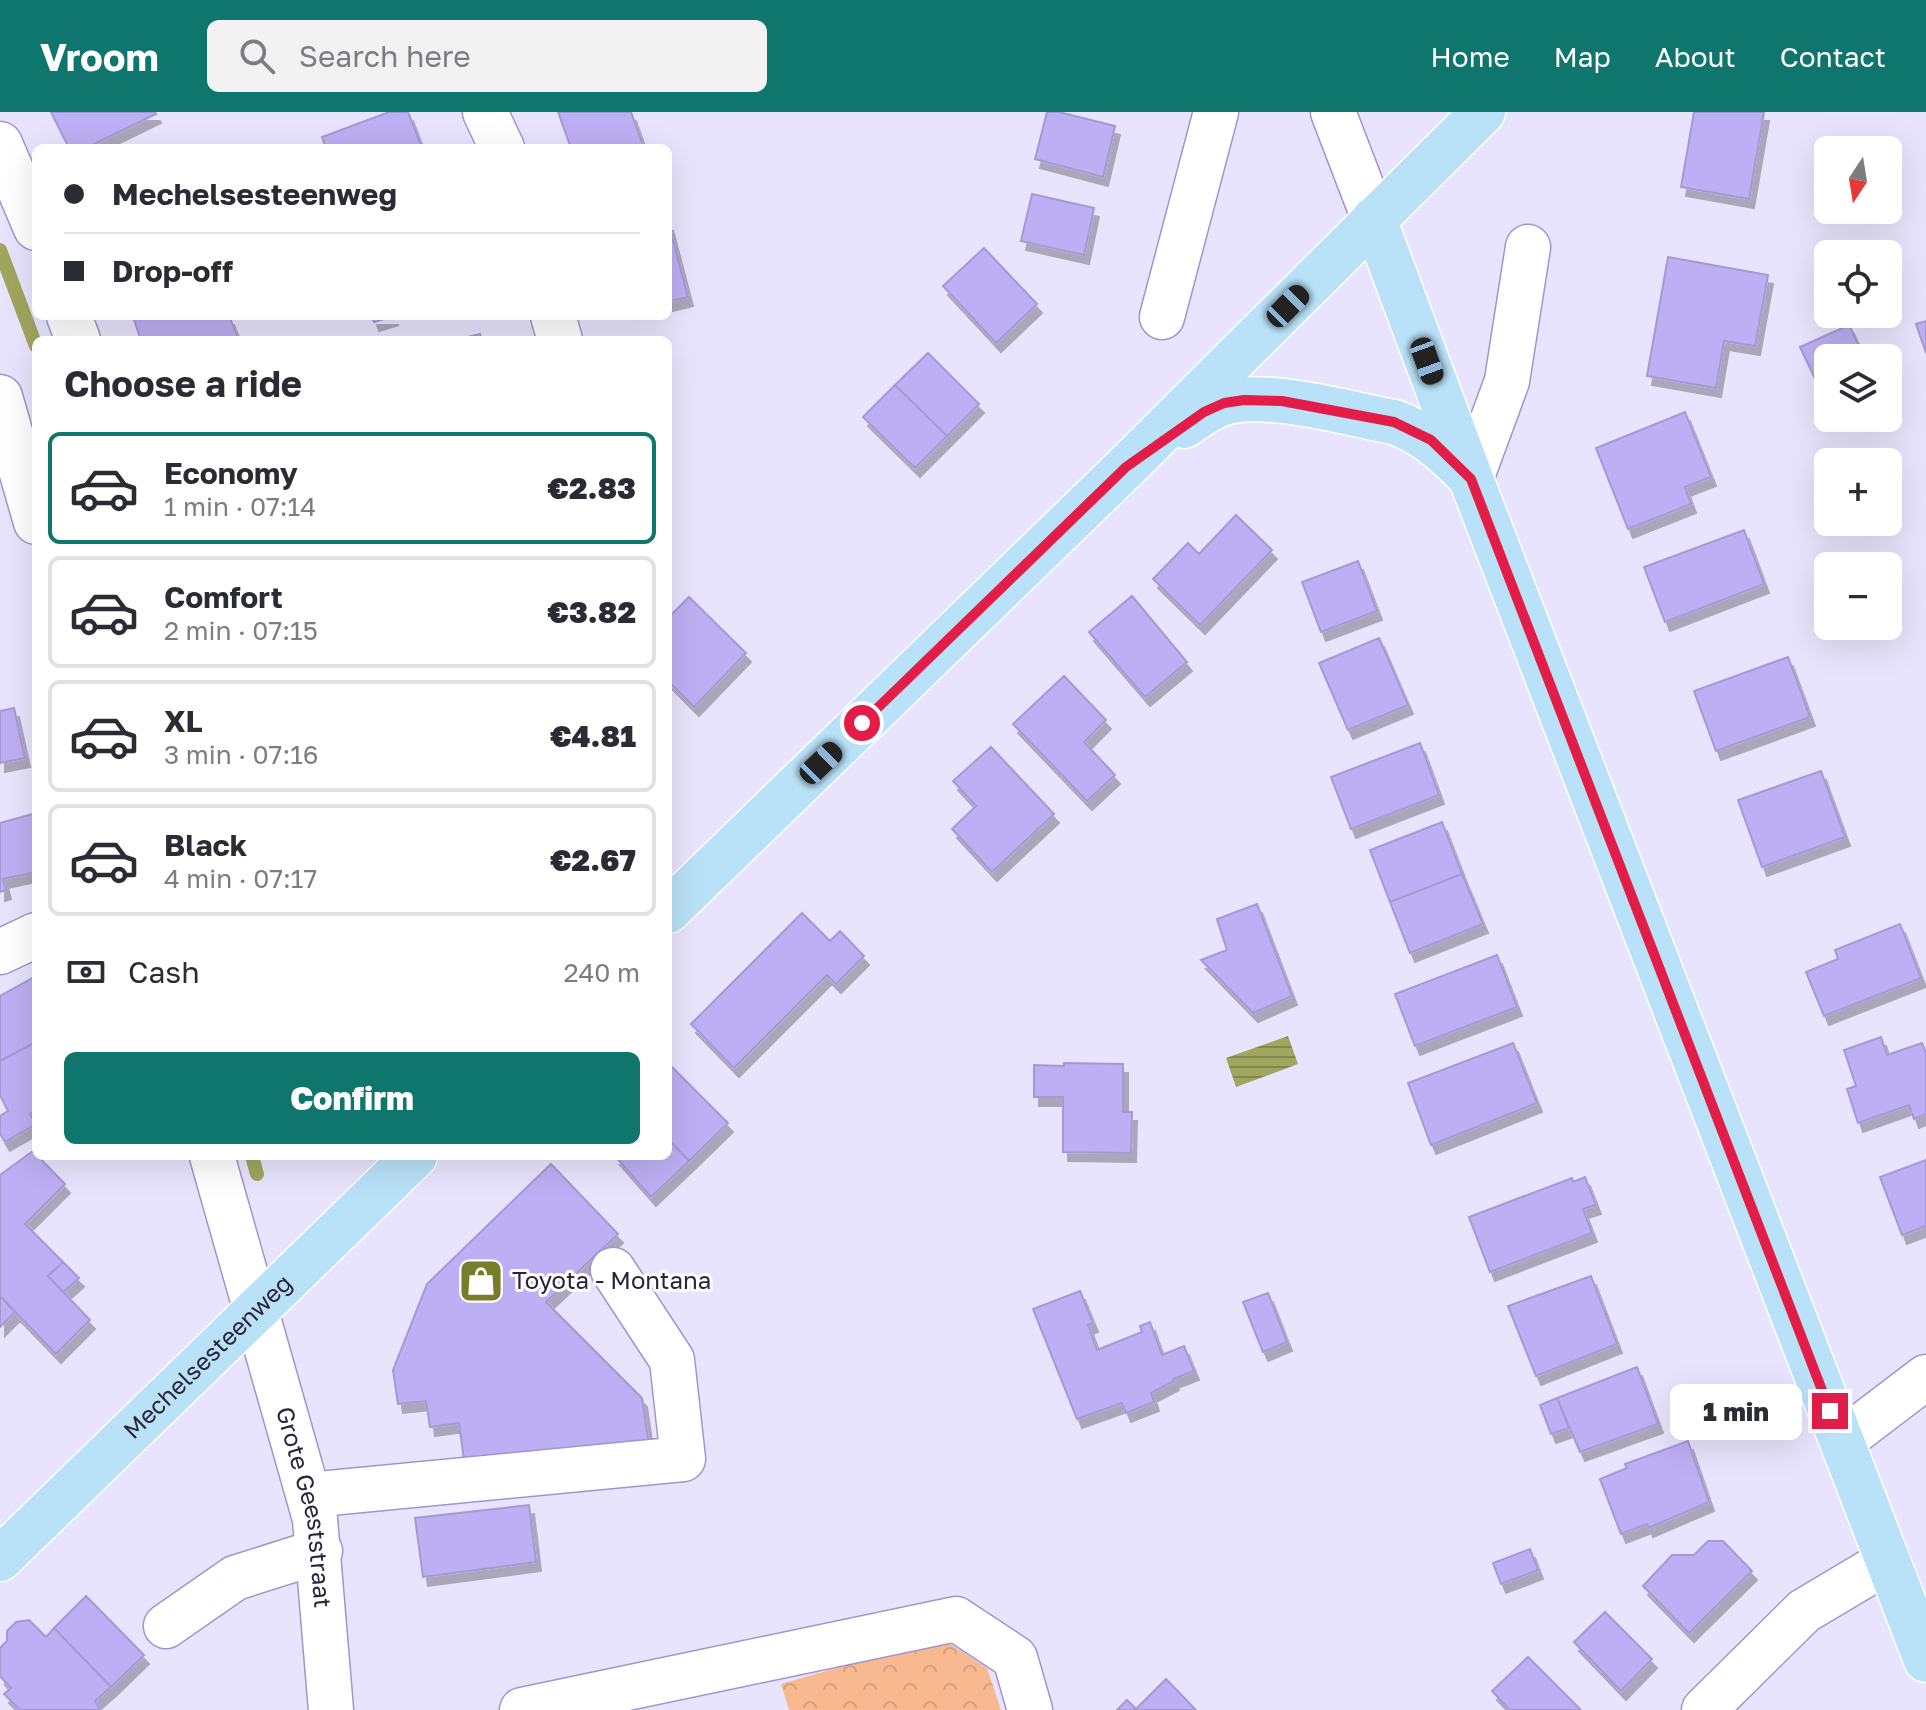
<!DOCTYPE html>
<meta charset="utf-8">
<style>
body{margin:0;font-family:"Golos Text",sans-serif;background:#f2f2f3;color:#2b2b33;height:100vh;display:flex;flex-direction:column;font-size:30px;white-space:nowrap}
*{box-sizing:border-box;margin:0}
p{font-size:26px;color:#7c7c81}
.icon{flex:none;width:44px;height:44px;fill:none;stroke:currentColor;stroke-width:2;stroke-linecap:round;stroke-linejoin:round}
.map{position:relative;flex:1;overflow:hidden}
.details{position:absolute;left:32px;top:224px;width:640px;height:824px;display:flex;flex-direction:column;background:#fff;border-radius:12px;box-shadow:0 8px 32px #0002}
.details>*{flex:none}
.top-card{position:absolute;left:32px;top:32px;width:640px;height:176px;border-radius:12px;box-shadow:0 8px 32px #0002;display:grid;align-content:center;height:176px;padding:0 32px;background:#fff}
.needle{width:52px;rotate:192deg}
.tools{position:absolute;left:1814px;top:24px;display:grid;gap:16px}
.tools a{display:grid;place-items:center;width:88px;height:88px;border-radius:12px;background:#fff;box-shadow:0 8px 32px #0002;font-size:40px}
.end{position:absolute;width:36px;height:36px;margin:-18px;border:10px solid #e11d48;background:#fff;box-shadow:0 0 0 4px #fff}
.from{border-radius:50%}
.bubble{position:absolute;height:56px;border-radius:12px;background:#fff;box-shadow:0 8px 32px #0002;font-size:26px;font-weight:800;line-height:56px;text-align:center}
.car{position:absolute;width:24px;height:48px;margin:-24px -12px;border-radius:10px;box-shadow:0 0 6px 2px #0007;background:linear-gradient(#222 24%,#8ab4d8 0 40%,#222 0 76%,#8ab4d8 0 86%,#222 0)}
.top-card b{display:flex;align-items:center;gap:28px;height:76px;font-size:30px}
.top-card b+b{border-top:2px solid #e1e1e2}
.top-card i{width:20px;height:20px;background:#2b2b33}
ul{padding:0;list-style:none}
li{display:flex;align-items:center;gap:24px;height:112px;margin:0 16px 12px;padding:0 16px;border:4px solid #e1e1e2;border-radius:12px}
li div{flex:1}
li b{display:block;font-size:30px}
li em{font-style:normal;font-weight:800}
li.selected{border-color:#0f766e}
li>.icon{width:72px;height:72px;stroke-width:1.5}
h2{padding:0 32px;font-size:36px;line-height:96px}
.pay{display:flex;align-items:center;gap:20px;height:88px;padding:0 32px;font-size:30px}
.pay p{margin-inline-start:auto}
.cta{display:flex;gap:16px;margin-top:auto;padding:16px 32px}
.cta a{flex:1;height:92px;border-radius:12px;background:#0f766e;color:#fff;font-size:32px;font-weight:800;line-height:92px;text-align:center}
header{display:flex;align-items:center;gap:48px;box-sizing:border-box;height:112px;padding:0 40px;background:#0f766e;color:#fff}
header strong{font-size:38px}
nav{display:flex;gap:44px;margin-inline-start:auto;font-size:28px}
.search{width:560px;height:72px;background:#f2f2f3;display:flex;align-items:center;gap:20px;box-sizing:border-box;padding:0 28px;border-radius:12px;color:#7c7c81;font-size:30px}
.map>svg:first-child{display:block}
.park{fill:url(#park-crowns)}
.water{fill:url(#water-rules)}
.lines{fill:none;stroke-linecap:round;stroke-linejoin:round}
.stream{stroke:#9fa65e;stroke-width:14}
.building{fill:#bdaff3;stroke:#a599d5;stroke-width:2;filter:url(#shadow)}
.minor-casing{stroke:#a194d0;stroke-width:47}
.major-casing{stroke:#fff;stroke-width:47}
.minor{stroke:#fff;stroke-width:44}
.major{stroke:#b9e1f7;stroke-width:44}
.route{stroke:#e11d48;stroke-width:10}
.labels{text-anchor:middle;stroke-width:6;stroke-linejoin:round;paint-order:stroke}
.poi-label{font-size:24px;fill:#2a253c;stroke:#fff;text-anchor:start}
.street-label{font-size:24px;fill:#2a253c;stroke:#fff}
</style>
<header>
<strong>Vroom</strong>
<div class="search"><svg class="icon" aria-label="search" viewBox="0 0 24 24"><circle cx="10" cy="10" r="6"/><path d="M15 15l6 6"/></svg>Search here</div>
<nav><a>Home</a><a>Map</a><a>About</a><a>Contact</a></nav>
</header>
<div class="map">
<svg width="1926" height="1598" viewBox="0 0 1926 1598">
<defs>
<pattern id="park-crowns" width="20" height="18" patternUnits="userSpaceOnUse" patternTransform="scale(2)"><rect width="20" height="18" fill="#f9b990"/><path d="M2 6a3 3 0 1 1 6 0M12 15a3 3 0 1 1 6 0" fill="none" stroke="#d69f7d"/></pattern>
<pattern id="water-rules" width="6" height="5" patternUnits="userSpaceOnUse" patternTransform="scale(2)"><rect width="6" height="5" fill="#9fa65e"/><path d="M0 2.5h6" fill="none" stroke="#82874f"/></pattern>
<filter id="shadow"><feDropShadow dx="5" dy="9" stdDeviation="0" flood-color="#0004"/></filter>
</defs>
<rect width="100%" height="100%" fill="#e8e4fd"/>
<path class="park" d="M 941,1526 L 987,1556 L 1001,1598 L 789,1598 L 781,1572 Z"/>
<path class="water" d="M 1288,924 L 1298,952 L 1236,975 L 1226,946 Z"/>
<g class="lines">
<path class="stream" d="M 0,138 L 36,234
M 252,1044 L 257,1062"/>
</g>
<path class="building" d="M 51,0 L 155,0 L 156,2 L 86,36 L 69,36 Z
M 389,0 L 408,0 L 422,36 L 326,36 L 322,25 Z
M 558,0 L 631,0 L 644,36 L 571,36 Z
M 1047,0 L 1059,0 L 1115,14 L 1103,65 L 1035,47 Z
M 1694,0 L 1764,0 L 1749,87 L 1681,75 Z
M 1032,82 L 1094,96 L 1084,143 L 1021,129 Z
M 668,109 L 688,185 L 668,190 Z
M 984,136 L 1037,192 L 996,231 L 943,174 Z
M 1668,145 L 1768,163 L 1755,234 L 1724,229 L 1716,276 L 1647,264 Z
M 229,204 L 239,228 L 141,228 L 133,205 Z
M 372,204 L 394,204 L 374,210 Z
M 1926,209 L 1926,241 L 1916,212 Z
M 1849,213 L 1865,246 L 1828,246 L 1828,294 L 1800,235 Z
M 480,222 L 482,228 L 456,228 Z
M 928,241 L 979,292 L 947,324 L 895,273 Z
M 895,273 L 947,324 L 915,356 L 863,305 Z
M 1685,300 L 1711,365 L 1685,375 L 1691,392 L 1628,417 L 1596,336 Z
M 1236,403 L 1272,438 L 1200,513 L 1153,467 L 1188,431 L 1199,442 Z
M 1744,418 L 1764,472 L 1665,510 L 1644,455 Z
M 1358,449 L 1377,499 L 1321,520 L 1302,470 Z
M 1132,484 L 1187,550 L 1145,585 L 1089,520 Z
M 689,485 L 746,541 L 694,595 L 668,569 L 668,506 Z
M 1379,526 L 1408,593 L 1348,618 L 1319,551 Z
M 1788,545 L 1810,605 L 1716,639 L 1694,579 Z
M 1064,564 L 1106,608 L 1084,630 L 1115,663 L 1087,689 L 1013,612 Z
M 14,596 L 25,646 L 0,651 L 0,599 Z
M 1420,631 L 1439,683 L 1351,717 L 1331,665 Z
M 991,635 L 1054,702 L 992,760 L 952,717 L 976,694 L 953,669 Z
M 1821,659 L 1845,725 L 1762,755 L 1738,688 Z
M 36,701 L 36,760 L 3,767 L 6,778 L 0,780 L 0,711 Z
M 1442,710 L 1462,762 L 1390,790 L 1370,738 Z
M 1462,762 L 1483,812 L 1410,841 L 1390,790 Z
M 1257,792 L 1292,884 L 1253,901 L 1201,848 L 1227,838 L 1217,807 Z
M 802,801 L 830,829 L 840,819 L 864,844 L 836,872 L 827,863 L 734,956 L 691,912 Z
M 1900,812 L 1921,866 L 1824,904 L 1806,860 L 1838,847 L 1835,838 Z
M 1497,843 L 1517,895 L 1415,934 L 1395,882 Z
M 36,864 L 36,930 L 0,949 L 0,884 Z
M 1881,925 L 1887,943 L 1922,931 L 1926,941 L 1926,1002 L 1914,1007 L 1909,993 L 1858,1011 L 1847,977 L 1856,974 L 1844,938 Z
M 36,930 L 36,999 L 30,1002 L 36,1012 L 5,1030 L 0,1022 L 0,1004 L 8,999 L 0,983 L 0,949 Z
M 1513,931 L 1537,991 L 1431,1033 L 1408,971 Z
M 668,951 L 728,1011 L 689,1049 L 668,1027 Z
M 1064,951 L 1123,952 L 1123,1000 L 1132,1000 L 1131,1041 L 1063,1040 L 1063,985 L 1034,985 L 1034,953 L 1064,954 Z
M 668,1027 L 689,1049 L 651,1085 L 615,1044 L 668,1044 Z
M 33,1039 L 65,1072 L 25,1112 L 63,1150 L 48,1164 L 90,1208 L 56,1242 L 0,1184 L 0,1063 Z
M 1926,1048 L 1926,1114 L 1902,1123 L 1880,1065 Z
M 551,1052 L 618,1122 L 546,1190 L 642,1286 L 649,1333 L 465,1355 L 459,1311 L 430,1315 L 426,1289 L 398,1292 L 393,1258 L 427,1172 Z
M 1585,1065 L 1596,1093 L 1583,1097 L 1592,1121 L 1490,1160 L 1469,1105 L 1572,1066 L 1573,1070 Z
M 63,1150 L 79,1166 L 63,1180 L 48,1164 Z
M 1591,1164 L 1617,1232 L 1536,1264 L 1508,1194 Z
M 1080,1179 L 1093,1211 L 1088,1213 L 1097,1238 L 1142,1220 L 1140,1214 L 1150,1210 L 1162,1243 L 1184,1234 L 1194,1259 L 1173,1267 L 1174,1269 L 1151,1281 L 1154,1290 L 1126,1301 L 1122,1291 L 1077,1307 L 1033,1197 Z
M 1268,1181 L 1287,1230 L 1263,1240 L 1243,1190 Z
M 0,1184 L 15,1200 L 0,1215 Z
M 1637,1255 L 1658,1312 L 1580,1340 L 1557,1286 Z
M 1557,1286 L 1569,1316 L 1551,1322 L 1540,1293 Z
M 1688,1329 L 1709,1390 L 1648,1416 L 1647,1412 L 1621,1422 L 1600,1367 L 1627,1356 L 1625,1352 Z
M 529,1393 L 536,1450 L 423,1465 L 415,1406 Z
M 1708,1429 L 1723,1429 L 1752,1459 L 1689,1521 L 1643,1474 L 1672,1443 L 1694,1443 Z
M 1530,1437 L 1538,1458 L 1501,1472 L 1493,1451 Z
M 86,1484 L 144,1543 L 111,1575 L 54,1516 Z
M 1605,1500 L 1652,1547 L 1621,1579 L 1574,1530 Z
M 29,1508 L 46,1525 L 54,1516 L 111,1575 L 95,1589 L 100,1598 L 20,1598 L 4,1582 L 11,1576 L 0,1564 L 0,1536 L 7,1529 L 7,1519 L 16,1510 Z
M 1528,1545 L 1581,1598 L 1510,1598 L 1492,1579 Z
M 1166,1567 L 1196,1598 L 1117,1598 L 1127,1588 L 1136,1597 Z"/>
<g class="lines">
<g class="minor-casing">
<g id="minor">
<path d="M 485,0 L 502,36"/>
<path d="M 1333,0 L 1374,107"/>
<path d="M 0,32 L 36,116"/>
<path d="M 69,204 L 78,228"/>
<path d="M 553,204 L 560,228"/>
<path d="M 1162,205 L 1216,0"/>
<path d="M 0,285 L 36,410"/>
<path d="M 1471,367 L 1507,269 L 1528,135"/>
<path d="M 0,840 L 36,823"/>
<path id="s1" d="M 212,1044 L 315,1407 L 331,1598"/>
<path d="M 1842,1329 L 1926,1265"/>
<path d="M 309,1383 L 683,1347 L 672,1248 L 613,1158"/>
<path d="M 166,1514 L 235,1466 L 320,1439"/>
<path d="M 522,1598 L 956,1507 L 1015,1546 L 1030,1598"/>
<path d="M 1704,1598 L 1804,1499 L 1888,1449"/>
</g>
</g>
<g class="major-casing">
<g id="major">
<path d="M 1374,107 L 1471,367 L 1926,1548"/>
<path d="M 1184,314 C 1196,306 1207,297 1221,292 C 1264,277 1349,302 1394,310 C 1425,321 1445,340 1468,363"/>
<path d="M 668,799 L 1126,355 L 1483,0"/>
<path id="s2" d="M 0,1447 L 415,1044"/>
</g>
</g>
<use href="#minor" class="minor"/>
<use href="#major" class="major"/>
</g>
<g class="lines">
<path class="route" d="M 862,611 L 1126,355 L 1204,300 L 1224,291 L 1244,288 L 1282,289 L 1394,310 L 1431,328 L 1471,367 L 1830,1299"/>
</g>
<defs>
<g id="shop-square" transform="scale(2.3)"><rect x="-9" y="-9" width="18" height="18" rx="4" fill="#777d28" stroke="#fff"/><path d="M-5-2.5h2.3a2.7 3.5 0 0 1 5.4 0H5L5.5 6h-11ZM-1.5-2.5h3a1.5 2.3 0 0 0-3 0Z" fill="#fff"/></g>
</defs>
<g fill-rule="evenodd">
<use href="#shop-square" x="481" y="1169"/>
</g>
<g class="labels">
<g class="poi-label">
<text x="512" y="1177">Toyota - Montana</text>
</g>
<g class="street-label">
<text dy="8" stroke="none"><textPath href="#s2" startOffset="290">Mechelsesteenweg</textPath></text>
<text dy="8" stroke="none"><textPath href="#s1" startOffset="364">Grote Geeststraat</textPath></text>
</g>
</g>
</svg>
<div class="tools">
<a><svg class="needle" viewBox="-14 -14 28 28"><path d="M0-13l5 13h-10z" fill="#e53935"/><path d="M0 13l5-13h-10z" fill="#7c7c81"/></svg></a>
<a><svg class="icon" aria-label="locate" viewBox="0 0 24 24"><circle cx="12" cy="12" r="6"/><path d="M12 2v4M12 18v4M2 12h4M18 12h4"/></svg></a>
<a><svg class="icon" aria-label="layers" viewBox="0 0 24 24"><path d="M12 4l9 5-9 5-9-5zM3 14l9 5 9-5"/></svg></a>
<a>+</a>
<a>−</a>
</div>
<i class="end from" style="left:862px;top:611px"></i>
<i class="end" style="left:1830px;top:1299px"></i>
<div class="bubble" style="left:1670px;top:1272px;width:132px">1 min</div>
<i class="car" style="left:1288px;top:194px;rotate:45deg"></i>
<i class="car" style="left:1427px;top:249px;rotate:160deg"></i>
<i class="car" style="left:821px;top:651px;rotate:46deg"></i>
<div class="top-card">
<b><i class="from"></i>Mechelsesteenweg</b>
<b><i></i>Drop-off</b>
</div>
<section class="details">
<h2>Choose a ride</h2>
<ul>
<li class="selected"><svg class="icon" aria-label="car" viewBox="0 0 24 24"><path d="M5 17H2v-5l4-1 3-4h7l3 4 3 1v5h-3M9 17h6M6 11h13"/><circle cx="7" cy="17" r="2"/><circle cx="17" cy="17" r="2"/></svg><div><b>Economy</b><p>1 min · 07:14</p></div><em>€2.83</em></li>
<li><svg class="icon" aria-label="car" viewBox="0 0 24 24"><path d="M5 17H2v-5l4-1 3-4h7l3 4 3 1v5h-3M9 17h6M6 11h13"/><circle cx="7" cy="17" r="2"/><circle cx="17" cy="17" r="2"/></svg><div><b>Comfort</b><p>2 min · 07:15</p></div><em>€3.82</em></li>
<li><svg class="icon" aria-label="car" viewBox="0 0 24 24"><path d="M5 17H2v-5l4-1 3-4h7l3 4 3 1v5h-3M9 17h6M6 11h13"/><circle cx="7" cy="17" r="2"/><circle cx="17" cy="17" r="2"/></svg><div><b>XL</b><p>3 min · 07:16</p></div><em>€4.81</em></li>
<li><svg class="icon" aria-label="car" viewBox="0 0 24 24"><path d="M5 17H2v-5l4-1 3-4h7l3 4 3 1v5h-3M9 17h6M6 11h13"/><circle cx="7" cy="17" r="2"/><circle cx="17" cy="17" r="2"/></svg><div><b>Black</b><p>4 min · 07:17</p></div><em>€2.67</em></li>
</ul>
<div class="pay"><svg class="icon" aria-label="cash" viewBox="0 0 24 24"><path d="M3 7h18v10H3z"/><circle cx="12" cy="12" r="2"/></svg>Cash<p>240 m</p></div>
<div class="cta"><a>Confirm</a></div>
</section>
</div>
